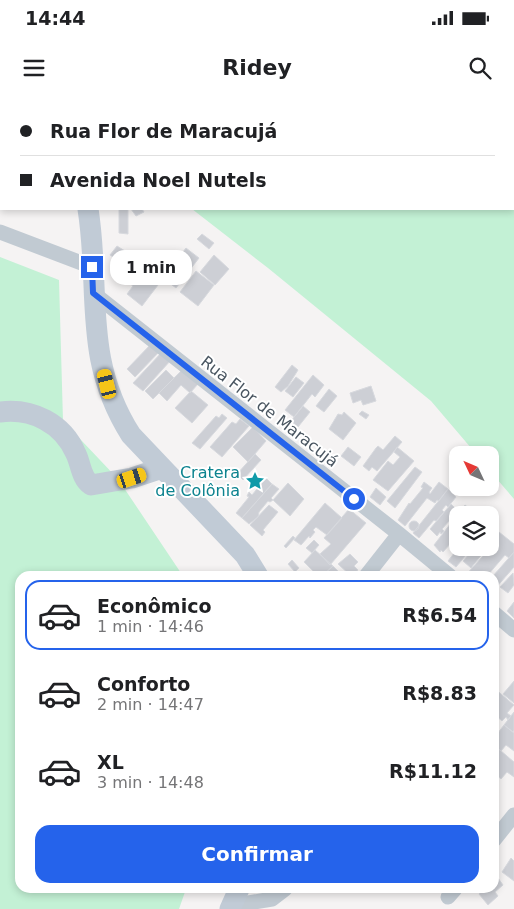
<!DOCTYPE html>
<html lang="pt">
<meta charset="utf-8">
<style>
body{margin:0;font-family:"DejaVu Sans",sans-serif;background:#f6f6f6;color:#202124;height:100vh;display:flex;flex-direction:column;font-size:19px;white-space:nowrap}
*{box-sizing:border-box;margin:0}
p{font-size:16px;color:#757577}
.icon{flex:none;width:28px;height:28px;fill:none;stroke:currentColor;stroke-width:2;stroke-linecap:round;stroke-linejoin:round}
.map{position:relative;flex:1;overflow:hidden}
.side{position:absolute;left:15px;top:471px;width:484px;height:322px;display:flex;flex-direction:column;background:#fff;border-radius:15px;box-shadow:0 2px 8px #0003}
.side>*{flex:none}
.hud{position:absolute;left:0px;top:0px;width:515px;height:110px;box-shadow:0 2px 8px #0003;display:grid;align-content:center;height:110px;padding:0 20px;background:#fff}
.needle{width:32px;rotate:314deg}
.controls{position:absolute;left:449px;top:346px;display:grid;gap:10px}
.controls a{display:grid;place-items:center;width:50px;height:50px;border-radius:10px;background:#fff;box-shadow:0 2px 8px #0003;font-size:25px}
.end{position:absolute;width:22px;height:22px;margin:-11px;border:6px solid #2563eb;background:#fff;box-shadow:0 0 0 2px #fff}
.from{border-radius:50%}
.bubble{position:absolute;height:35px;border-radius:15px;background:#fff;box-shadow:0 2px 8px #0003;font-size:16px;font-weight:700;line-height:35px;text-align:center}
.car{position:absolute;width:15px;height:30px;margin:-15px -8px;border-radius:6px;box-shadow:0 0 4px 1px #0007;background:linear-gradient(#f5c518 24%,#345 0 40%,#f5c518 0 76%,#345 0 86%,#f5c518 0)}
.hud b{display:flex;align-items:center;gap:18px;height:48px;font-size:19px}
.hud b+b{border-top:1px solid #e0e0e0}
.hud i{width:12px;height:12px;background:#202124}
ul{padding:9px 0 0;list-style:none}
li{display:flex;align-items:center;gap:15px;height:70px;margin:0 10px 8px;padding:0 10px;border:2px solid transparent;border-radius:15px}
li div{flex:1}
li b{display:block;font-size:19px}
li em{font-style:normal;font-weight:700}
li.selected{border-color:#2563eb}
li>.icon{width:45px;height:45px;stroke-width:1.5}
.button{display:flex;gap:10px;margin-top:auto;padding:10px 20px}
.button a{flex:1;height:58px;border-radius:15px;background:#2563eb;color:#fff;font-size:20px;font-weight:700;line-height:58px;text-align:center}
.status{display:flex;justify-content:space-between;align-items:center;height:35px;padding:0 25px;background:#fff;direction:ltr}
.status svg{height:14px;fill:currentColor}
header{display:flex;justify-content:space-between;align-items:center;height:65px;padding:0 20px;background:#fff;font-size:22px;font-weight:700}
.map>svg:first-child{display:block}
.green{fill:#c3f1d5}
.building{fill:#cdcfd5;stroke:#d7d9de}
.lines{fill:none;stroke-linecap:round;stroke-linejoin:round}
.street{stroke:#c1cad2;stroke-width:15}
.secondary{stroke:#c1cbd6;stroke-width:21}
.route{stroke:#2563eb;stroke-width:6}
.labels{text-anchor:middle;stroke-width:4;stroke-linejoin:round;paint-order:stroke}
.street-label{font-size:16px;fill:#4a5661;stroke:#fff}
.culture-label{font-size:16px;fill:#0d838f;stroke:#fff;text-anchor:end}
</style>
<div class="status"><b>14:44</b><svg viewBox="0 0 49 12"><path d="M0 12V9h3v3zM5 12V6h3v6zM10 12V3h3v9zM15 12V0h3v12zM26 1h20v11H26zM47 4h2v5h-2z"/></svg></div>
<header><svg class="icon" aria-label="menu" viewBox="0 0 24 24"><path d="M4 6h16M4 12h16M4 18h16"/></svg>Ridey<svg class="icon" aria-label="search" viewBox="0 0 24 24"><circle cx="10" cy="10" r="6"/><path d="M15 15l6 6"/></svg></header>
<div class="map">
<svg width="514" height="809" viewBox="0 0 514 809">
<rect width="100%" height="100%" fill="#f5f3f3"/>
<path class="green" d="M 98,0 L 514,0 L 514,399 L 490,371 L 490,355 L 477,355 L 431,301 L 268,168 L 192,109 L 514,109 L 514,1 Z
M 0,157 L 59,180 L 63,321 L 118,379 L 183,476 L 20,476 L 20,789 L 186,789 L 179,809 L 0,809 Z"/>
<path class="building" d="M 119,109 L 128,109 L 128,134 L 119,133 Z
M 131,109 L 142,109 L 144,112 L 136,116 Z
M 202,134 L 214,143 L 209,149 L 197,139 Z
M 117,146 L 141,161 L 135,171 L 110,155 Z
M 186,148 L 199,158 L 176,188 L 163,178 Z
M 214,155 L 229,169 L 215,185 L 200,172 Z
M 127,165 L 158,185 L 142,206 L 127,194 L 133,186 L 120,176 Z
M 196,171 L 214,185 L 198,206 L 180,192 Z
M 152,243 L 160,251 L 135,277 L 127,269 Z
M 162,252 L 171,260 L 143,291 L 133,283 Z
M 292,265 L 298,270 L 288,286 L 281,292 L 275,287 Z
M 166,270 L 174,278 L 153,299 L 145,291 Z
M 182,270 L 198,284 L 190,293 L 181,285 L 167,301 L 159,293 Z
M 313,275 L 324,285 L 315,297 L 312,294 L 294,317 L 285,310 Z
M 296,277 L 304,283 L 293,297 L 285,291 Z
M 371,286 L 376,301 L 363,305 L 361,300 L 353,303 L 350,293 Z
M 329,289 L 337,296 L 324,312 L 316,306 Z
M 191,291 L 208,305 L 192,323 L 175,308 Z
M 303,306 L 310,312 L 298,327 L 291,321 Z
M 362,311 L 369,315 L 366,319 L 359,314 Z
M 344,312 L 356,323 L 343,340 L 329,329 L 338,314 L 342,315 Z
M 222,314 L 227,318 L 200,349 L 192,343 L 216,316 L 219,318 Z
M 240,319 L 249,326 L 222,357 L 210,347 L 232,322 L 236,324 Z
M 253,327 L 266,341 L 248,362 L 233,347 Z
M 395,336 L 402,342 L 377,371 L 372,367 L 369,371 L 363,366 L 376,348 L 378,346 L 383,350 Z
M 348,347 L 361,357 L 354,366 L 341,356 Z
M 397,347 L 414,361 L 388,391 L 373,380 L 388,361 L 393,365 L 400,357 L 394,352 Z
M 255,354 L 261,360 L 243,380 L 237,374 Z
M 415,367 L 422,372 L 395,408 L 387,401 Z
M 266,378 L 272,384 L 242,418 L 236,413 L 249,397 L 247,396 L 249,392 L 252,395 Z
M 424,382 L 432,388 L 429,392 L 430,394 L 439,382 L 448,389 L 439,401 L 437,400 L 435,403 L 427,398 L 405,426 L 398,420 L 409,403 L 410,404 L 423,388 L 421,387 Z
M 288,383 L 304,399 L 290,416 L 273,400 Z
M 272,384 L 279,389 L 271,398 L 273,400 L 270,402 L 268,401 L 259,412 L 258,417 L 249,424 L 242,418 Z
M 376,388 L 386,397 L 380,405 L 370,397 Z
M 448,389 L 456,397 L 448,407 L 446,405 L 442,410 L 444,412 L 436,421 L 434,420 L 419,438 L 413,433 Z
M 325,403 L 342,418 L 327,435 L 316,427 L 313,430 L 315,432 L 310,438 L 309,436 L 301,445 L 294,440 Z
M 451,404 L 458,411 L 442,429 L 444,431 L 441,434 L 440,432 L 437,436 L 430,429 Z
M 269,405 L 278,412 L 263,430 L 265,432 L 262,436 L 250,425 Z
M 465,405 L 474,412 L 471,415 L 458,415 L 458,427 L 451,422 Z
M 349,409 L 366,423 L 330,465 L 320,454 L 331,444 L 324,438 Z
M409 426a5 5 0 1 1 10 0a5 5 0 1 1-10 0Z
M 451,423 L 458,429 L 458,435 L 443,452 L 441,450 L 440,452 L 434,445 Z
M 491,425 L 499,432 L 490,444 L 493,434 L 490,432 Z
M 499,432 L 514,444 L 514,452 L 509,458 L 505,455 L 487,476 L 465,476 L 490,448 L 490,443 Z
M 293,436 L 295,438 L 286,448 L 284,446 Z
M 314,440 L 319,445 L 312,453 L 306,448 Z
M 458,448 L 472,448 L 456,467 L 448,461 Z
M 474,448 L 487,448 L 471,468 L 463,461 Z
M 315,450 L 333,466 L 322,476 L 318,476 L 304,462 Z
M 514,452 L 514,467 L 494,490 L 493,476 Z
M 350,454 L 358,462 L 354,466 L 358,470 L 351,476 L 338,464 Z
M 292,460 L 299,468 L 295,472 L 288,464 Z
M 333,466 L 343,476 L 322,476 Z
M 513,473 L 514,485 L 508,493 L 500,487 Z
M 514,502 L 514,518 L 507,511 Z
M 514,581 L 514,603 L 503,594 Z
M 494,588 L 514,605 L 507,613 L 511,616 L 508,620 L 506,617 L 502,621 L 494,614 Z
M 514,612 L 514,630 L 513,632 L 504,625 Z
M 504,625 L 514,633 L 514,651 L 506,645 L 501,651 L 494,645 L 494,638 Z
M 494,645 L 514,662 L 514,677 L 507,672 L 501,679 L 494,673 Z
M 511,758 L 514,761 L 514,781 L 502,772 Z
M 498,778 L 503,785 L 495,792 L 498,796 L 488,805 L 479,794 L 485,789 L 494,789 L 494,781 Z"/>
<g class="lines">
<path class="street" d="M 0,132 L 92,167
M 93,193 L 399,434 L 450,476
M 366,476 L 399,434
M 494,513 L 514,530
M 494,740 L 514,715
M 448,797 L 455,789
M 231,806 L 272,799 L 285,789"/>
<path class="secondary" d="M 64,0 L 65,1
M 88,109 C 101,191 82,258 131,335 L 245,455 L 258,476
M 0,312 C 32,308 63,323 76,354 C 81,364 81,378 91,385 L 132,378 L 162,368
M 230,809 L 239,789"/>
</g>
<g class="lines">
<path class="route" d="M 92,167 L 93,193 L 354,399"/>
</g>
<defs>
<g id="sight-bare" transform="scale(1.5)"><path d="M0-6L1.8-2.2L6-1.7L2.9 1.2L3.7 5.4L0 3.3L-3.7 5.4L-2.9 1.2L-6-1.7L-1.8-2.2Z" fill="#0f9aa8" stroke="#fff" stroke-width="2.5" paint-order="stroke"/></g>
</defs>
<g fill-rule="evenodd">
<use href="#sight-bare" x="255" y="381"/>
</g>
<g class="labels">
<g class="street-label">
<text transform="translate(270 311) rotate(38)" y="6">Rua Flor de Maracujá</text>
</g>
<g class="culture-label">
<text x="240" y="378">Cratera<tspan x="240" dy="18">de Colônia</tspan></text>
</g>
</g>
</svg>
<div class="controls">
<a><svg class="needle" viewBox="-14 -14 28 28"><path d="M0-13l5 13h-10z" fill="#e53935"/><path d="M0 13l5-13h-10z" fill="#757577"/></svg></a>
<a><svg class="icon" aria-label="layers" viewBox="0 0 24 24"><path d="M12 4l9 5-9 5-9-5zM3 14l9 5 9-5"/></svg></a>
</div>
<i class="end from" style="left:354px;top:399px"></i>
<i class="end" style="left:92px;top:167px"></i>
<div class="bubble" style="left:110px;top:150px;width:82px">1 min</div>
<i class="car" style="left:107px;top:284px;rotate:346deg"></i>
<i class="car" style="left:132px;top:378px;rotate:72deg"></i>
<div class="hud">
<b><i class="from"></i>Rua Flor de Maracujá</b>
<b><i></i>Avenida Noel Nutels</b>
</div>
<section class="side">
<ul>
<li class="selected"><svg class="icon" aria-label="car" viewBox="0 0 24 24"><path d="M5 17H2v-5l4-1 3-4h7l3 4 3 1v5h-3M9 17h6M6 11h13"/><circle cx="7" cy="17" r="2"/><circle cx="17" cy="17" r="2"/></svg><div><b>Econômico</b><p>1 min · 14:46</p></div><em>R$6.54</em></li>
<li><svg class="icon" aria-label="car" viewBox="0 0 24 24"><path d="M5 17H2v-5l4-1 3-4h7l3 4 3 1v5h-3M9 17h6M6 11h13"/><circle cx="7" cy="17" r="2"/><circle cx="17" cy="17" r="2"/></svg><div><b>Conforto</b><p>2 min · 14:47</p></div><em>R$8.83</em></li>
<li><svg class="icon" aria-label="car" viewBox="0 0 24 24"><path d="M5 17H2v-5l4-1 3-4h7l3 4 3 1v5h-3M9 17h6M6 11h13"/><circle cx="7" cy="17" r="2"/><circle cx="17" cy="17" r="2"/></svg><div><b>XL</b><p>3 min · 14:48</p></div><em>R$11.12</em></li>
</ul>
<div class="button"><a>Confirmar</a></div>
</section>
</div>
